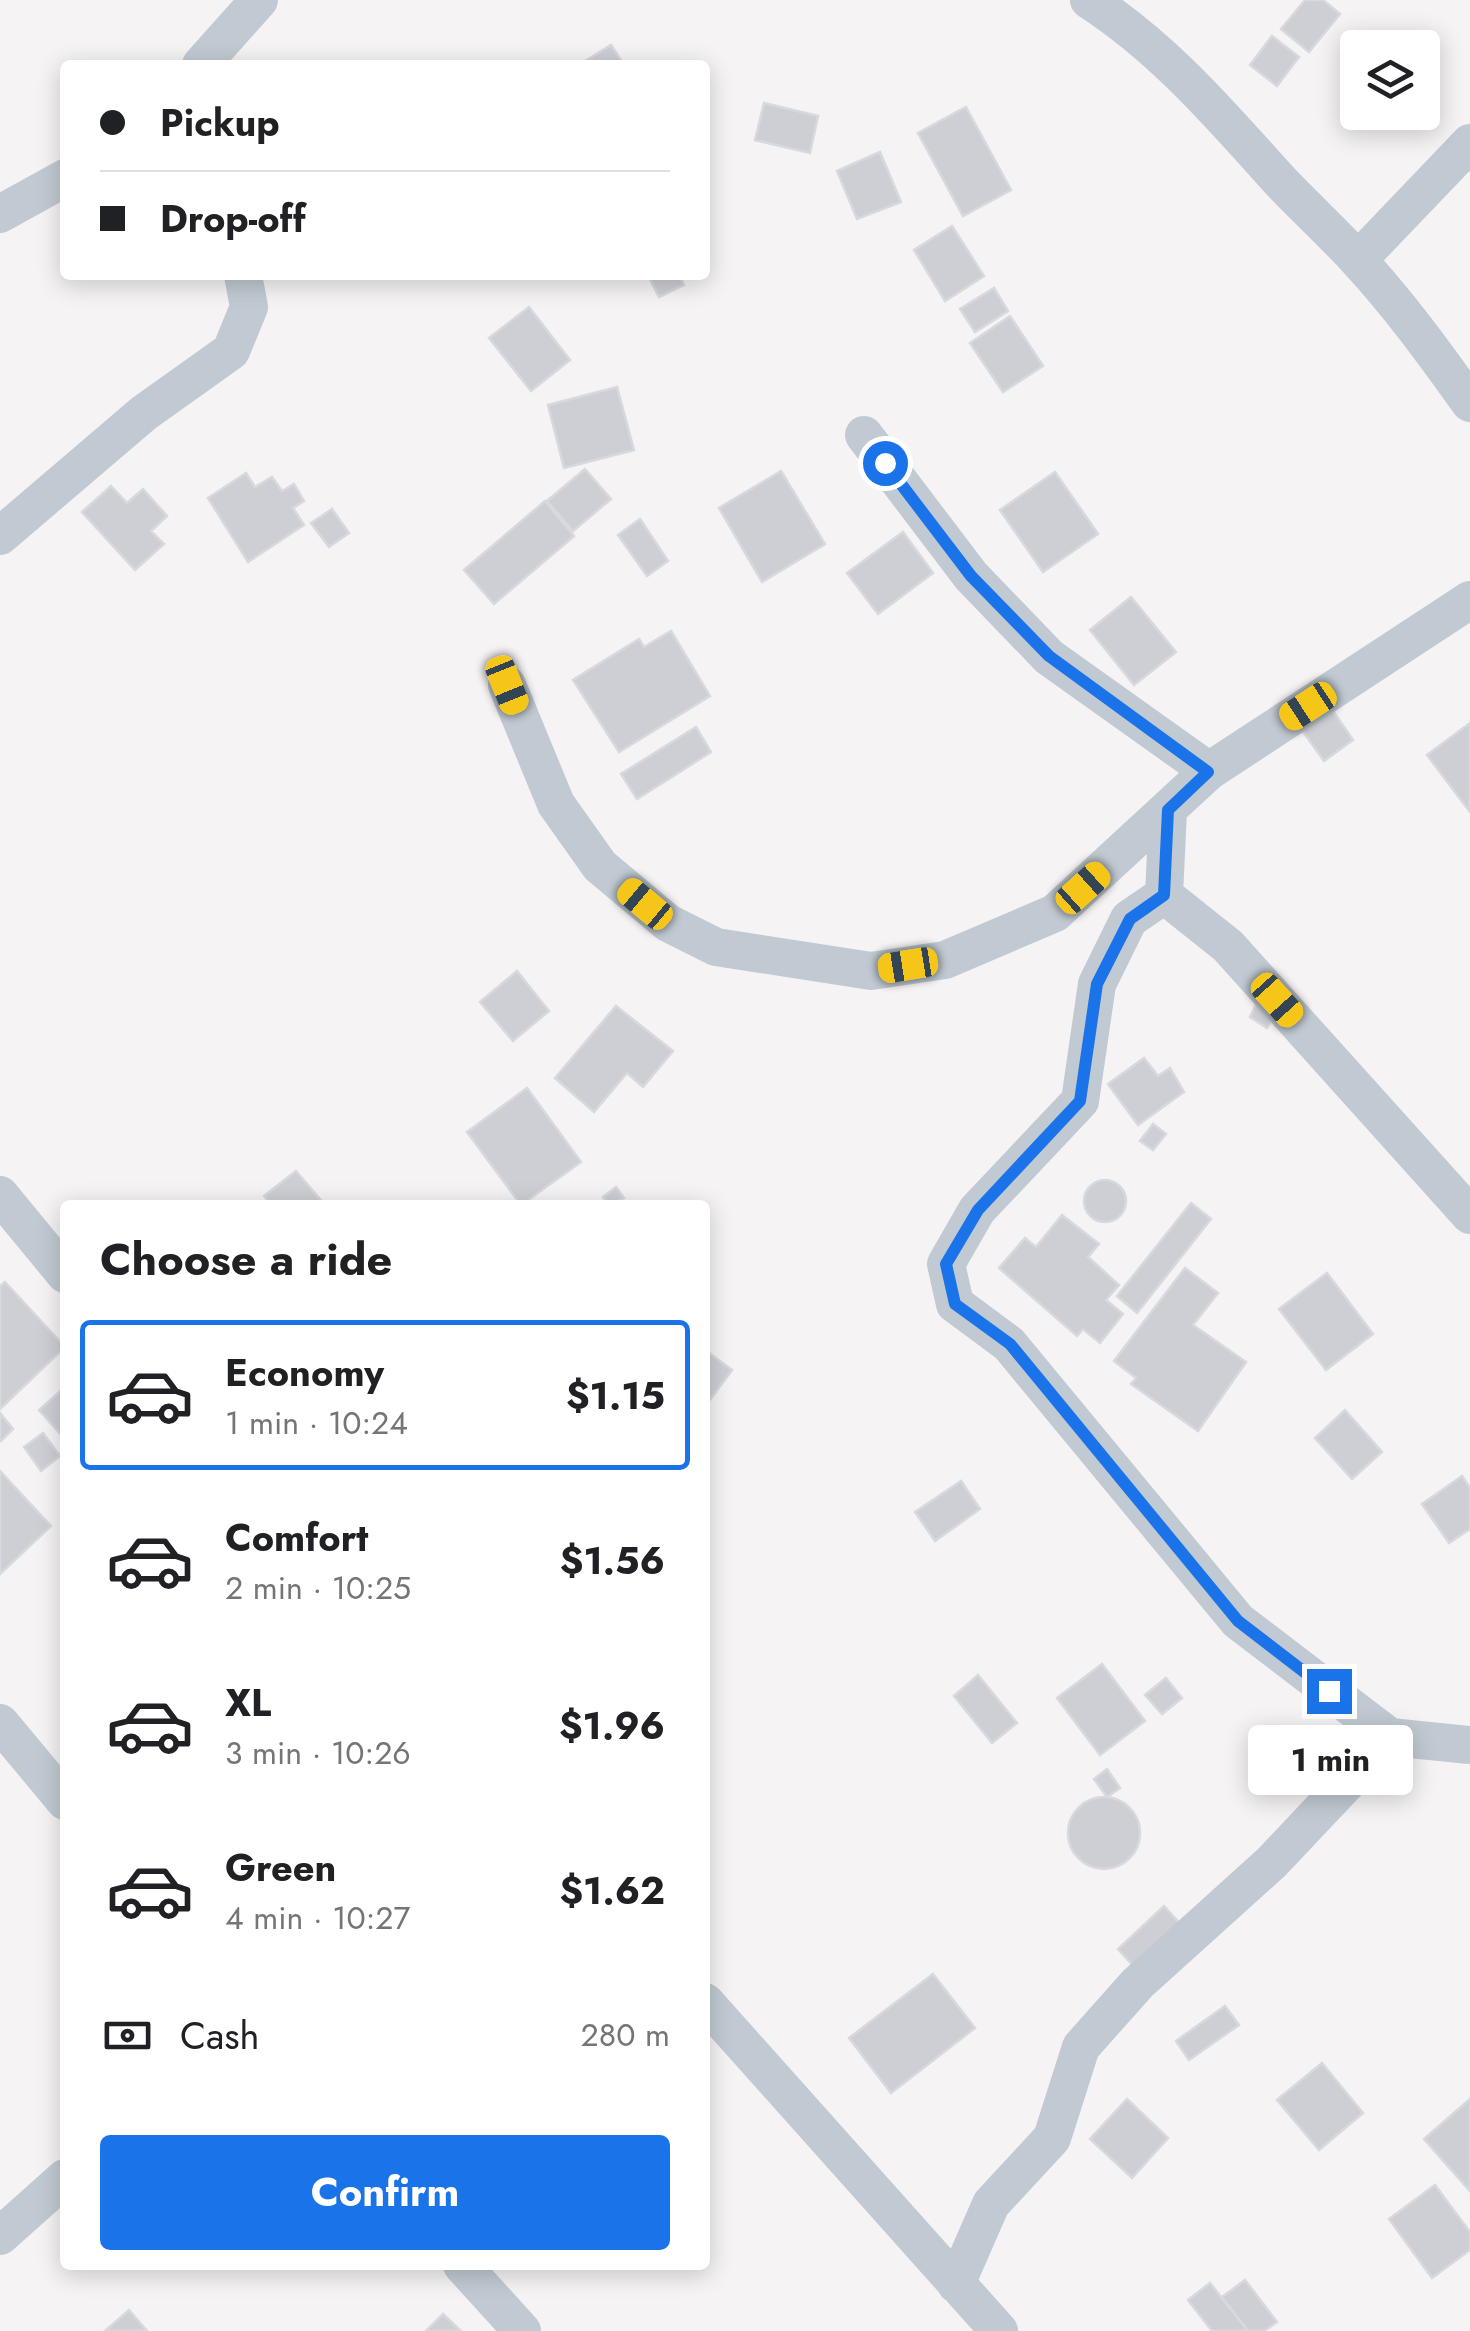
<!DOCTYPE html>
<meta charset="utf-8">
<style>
body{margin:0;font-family:Jost,sans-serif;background:#f6f6f6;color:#202124;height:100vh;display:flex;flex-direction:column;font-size:38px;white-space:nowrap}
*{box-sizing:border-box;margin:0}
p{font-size:32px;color:#757577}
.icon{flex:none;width:55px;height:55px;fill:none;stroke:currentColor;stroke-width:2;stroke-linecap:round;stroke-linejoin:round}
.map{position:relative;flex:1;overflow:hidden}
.side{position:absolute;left:60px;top:1200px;width:650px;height:1070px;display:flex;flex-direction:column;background:#fff;border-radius:10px;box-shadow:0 5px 25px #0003}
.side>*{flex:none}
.top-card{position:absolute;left:60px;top:60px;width:650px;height:220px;border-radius:10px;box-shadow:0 5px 25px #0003;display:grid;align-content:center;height:220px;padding:0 40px;background:#fff}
.fabs{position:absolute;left:1340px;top:30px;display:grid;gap:20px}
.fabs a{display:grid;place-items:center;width:100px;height:100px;border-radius:10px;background:#fff;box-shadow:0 5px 25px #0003;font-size:50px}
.end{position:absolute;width:45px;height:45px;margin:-22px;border:12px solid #1a73e8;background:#fff;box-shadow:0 0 0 5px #fff}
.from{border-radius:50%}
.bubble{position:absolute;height:70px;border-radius:10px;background:#fff;box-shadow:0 5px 25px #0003;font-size:32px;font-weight:700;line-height:70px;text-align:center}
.car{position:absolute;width:30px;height:60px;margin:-30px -15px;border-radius:12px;box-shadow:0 0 8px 2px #0007;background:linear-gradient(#f5c518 24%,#345 0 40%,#f5c518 0 76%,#345 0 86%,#f5c518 0)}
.top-card b{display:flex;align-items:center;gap:35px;height:95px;font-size:38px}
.top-card b+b{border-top:2px solid #e0e0e0}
.top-card i{width:25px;height:25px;background:#202124}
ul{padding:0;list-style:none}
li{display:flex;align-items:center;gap:30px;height:150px;margin:0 20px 15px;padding:0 20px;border:5px solid transparent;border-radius:10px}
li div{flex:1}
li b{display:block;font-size:38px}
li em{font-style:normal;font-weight:700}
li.on{border-color:#1a73e8}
li>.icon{width:90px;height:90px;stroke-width:1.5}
h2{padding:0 40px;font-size:45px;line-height:120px}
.pay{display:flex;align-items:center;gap:25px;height:110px;padding:0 40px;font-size:38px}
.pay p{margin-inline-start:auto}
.primary-button{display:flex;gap:20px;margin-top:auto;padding:20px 40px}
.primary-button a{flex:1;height:115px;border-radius:10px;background:#1a73e8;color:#fff;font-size:40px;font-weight:700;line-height:115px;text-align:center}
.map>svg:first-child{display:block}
.building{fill:#cdcfd5;stroke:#d7d9de;stroke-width:2.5}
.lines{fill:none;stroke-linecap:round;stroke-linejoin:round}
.street{stroke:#c1cad2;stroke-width:38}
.route{stroke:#1a73e8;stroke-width:12}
</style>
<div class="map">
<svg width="1470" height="2331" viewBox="0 0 1470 2331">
<rect width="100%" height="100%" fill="#f5f3f3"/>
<path class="building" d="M 1305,0 L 1323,0 L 1340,14 L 1309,52 L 1281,29 Z
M 1272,36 L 1299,57 L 1277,86 L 1250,65 Z
M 611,45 L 624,65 L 579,65 Z
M 764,103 L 818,116 L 810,153 L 755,140 Z
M 966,107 L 1011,190 L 963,216 L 918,133 Z
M 880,152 L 901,202 L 857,219 L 837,171 Z
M 952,226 L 984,276 L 945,301 L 914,250 Z
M 648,275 L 679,275 L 684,285 L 659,297 Z
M 994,288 L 1008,311 L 975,332 L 960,309 Z
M 529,307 L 570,360 L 531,391 L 489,338 Z
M 1010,316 L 1043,366 L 1003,392 L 970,343 Z
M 617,387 L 634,450 L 564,468 L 548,405 Z
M 585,469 L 611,499 L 573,531 L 547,501 Z
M 781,471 L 825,544 L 762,582 L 719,508 Z
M 1055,472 L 1098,534 L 1043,572 L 1000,510 Z
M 246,473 L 255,487 L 272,477 L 282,491 L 294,484 L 304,501 L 293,508 L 304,525 L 248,562 L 208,498 Z
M 111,486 L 127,503 L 143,489 L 167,516 L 151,531 L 164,544 L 135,570 L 82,512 Z
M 545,501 L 574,536 L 494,604 L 464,570 Z
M 332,509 L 349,533 L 329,547 L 311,523 Z
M 640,519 L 668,561 L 647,576 L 618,535 Z
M 903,532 L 933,573 L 878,614 L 847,573 Z
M 1131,597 L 1176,652 L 1134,685 L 1090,630 Z
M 671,631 L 710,696 L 619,752 L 573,680 L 639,639 L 644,647 Z
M 1331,708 L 1353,740 L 1324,761 L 1302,730 Z
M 1470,723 L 1470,812 L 1427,755 Z
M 696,727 L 711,752 L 637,799 L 621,774 Z
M 517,971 L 549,1011 L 513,1041 L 480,1002 Z
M 1259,998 L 1278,1010 L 1267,1028 L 1250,1017 Z
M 616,1006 L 673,1051 L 643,1087 L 627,1073 L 594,1112 L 555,1078 Z
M 1144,1058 L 1158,1076 L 1170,1068 L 1184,1092 L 1138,1125 L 1108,1084 Z
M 527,1088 L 581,1162 L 521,1205 L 467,1132 Z
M 1153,1124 L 1166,1134 L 1153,1150 L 1140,1141 Z
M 296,1171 L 325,1205 L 271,1205 L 264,1196 Z
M1084 1201a21 21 0 1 1 42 0a21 21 0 1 1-42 0Z
M 616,1187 L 624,1198 L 608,1205 L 603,1197 Z
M 1191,1203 L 1211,1219 L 1137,1313 L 1117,1296 Z
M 1062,1215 L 1099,1244 L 1088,1257 L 1119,1285 L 1106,1300 L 1123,1314 L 1100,1343 L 1083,1329 L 1077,1336 L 999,1268 L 1025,1238 L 1036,1247 Z
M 1185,1268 L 1218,1293 L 1193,1325 L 1246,1362 L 1198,1431 L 1131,1384 L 1136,1378 L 1114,1361 Z
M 1327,1273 L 1373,1334 L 1326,1370 L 1279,1309 Z
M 5,1282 L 65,1347 L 0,1409 L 0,1286 Z
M 705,1350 L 732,1370 L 706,1405 L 705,1404 Z
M 65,1387 L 65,1439 L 39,1410 Z
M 1345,1410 L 1382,1452 L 1352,1479 L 1315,1438 Z
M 0,1413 L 13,1429 L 1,1441 L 0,1440 Z
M 43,1433 L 60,1456 L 41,1471 L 24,1447 Z
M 0,1471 L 51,1526 L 0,1574 Z
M 1462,1476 L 1470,1488 L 1470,1529 L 1449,1543 L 1422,1504 Z
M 961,1481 L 980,1509 L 935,1541 L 915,1512 Z
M 1102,1664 L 1145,1721 L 1100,1755 L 1057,1698 Z
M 978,1675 L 1017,1723 L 992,1743 L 954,1696 Z
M 1166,1678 L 1182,1698 L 1162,1714 L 1145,1695 Z
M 1107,1769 L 1120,1788 L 1107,1797 L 1094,1779 Z
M1068 1833a36 36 0 1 1 72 0a36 36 0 1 1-72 0Z
M 1164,1906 L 1184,1928 L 1138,1971 L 1118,1949 Z
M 933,1974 L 975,2028 L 891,2093 L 849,2038 Z
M 1225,2006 L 1239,2025 L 1189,2060 L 1176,2041 Z
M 1322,2063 L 1363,2113 L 1319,2150 L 1277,2100 Z
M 1127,2099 L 1168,2138 L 1132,2178 L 1090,2139 Z
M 1470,2099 L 1470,2191 L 1424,2139 Z
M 1435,2185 L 1470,2232 L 1470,2250 L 1432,2278 L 1389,2219 Z
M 1245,2280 L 1277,2322 L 1264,2331 L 1248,2331 L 1222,2297 Z
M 1210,2283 L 1248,2331 L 1212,2331 L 1188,2300 Z
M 129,2310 L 147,2331 L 105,2331 Z
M 443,2314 L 461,2331 L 426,2331 Z"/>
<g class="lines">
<path class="street" d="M 1089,0 C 1165,49 1222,117 1282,183 C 1307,209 1333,233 1357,259 C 1398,303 1435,354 1470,403
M 201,65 L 259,0
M 0,214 L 65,178
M 1358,260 L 1470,143
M 864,435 L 971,576 L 1049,657 L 1209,771 L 1470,600
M 0,536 L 144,413 L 231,351 L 249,307 L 243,275
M 507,685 L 556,804 L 600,866 L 668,923 L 716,947 L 871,971 L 945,960 L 1055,913 L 1209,771
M 1164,895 L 1228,946 L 1470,1215
M 0,1195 L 65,1274
M 0,1723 L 65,1801
M 1390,1737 L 1470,1745
M 705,2002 L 999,2331
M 0,2236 L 65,2178
M 462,2265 L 522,2331
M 956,2284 L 991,2204 L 1052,2138 L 1081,2047 L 1138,1983 L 1272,1862 L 1390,1737 L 1238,1621 L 1009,1344 L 955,1304 L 946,1264 L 977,1210 L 1080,1101 L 1097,984 L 1129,919 L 1164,895 L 1168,810"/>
</g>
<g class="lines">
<path class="route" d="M 885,463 L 971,576 L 1049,656 L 1208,772 L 1168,810 L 1164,895 L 1130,919 L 1097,984 L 1080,1101 L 978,1210 L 946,1264 L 955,1304 L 1010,1344 L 1238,1621 L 1329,1691"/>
</g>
</svg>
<div class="fabs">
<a><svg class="icon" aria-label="layers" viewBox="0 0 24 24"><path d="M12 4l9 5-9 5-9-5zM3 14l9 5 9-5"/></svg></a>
</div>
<i class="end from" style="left:885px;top:463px"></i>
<i class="end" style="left:1329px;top:1691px"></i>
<div class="bubble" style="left:1248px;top:1725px;width:165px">1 min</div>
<i class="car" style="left:507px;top:685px;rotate:158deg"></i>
<i class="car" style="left:1308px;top:706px;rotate:237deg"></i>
<i class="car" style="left:1083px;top:888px;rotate:48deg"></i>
<i class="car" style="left:645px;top:904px;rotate:310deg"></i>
<i class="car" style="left:908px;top:965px;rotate:261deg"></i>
<i class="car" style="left:1277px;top:1000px;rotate:138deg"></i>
<div class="top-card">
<b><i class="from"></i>Pickup</b>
<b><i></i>Drop-off</b>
</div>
<section class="side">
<h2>Choose a ride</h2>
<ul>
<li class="on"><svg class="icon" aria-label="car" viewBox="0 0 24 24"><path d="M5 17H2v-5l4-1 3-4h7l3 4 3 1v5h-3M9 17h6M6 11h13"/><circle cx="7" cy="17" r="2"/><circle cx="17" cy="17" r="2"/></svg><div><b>Economy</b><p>1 min · 10:24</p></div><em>$1.15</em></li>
<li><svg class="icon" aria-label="car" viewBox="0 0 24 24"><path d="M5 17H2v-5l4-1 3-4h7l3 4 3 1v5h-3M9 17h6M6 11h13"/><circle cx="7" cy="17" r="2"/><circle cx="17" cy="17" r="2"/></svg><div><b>Comfort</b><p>2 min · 10:25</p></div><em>$1.56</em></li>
<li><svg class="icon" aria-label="car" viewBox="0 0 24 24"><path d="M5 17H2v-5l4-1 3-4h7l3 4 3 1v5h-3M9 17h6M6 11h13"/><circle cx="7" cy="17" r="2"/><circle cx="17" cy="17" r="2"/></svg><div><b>XL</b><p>3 min · 10:26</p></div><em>$1.96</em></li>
<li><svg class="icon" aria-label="car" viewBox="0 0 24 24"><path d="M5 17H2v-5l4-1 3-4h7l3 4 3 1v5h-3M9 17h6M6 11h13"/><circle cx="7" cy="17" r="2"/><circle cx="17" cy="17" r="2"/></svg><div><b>Green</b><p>4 min · 10:27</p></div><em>$1.62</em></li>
</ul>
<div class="pay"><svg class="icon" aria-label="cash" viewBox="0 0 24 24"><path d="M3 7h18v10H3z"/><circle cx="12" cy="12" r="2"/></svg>Cash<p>280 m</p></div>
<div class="primary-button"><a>Confirm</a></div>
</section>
</div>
